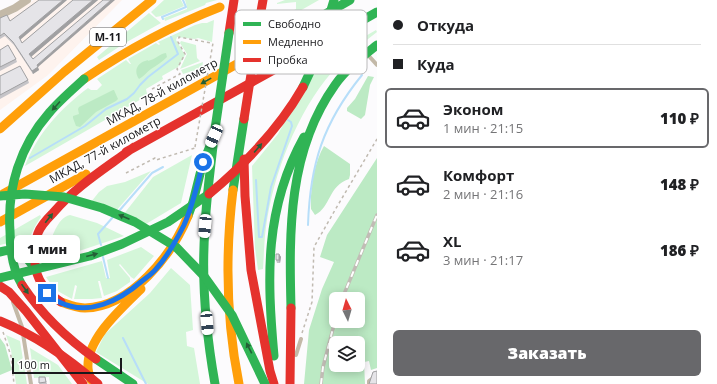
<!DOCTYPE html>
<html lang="ru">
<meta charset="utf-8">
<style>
body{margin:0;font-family:"Open Sans",sans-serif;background:#f2f2f2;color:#202124;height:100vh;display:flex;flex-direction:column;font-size:15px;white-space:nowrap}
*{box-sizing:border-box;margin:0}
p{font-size:13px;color:#757577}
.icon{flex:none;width:22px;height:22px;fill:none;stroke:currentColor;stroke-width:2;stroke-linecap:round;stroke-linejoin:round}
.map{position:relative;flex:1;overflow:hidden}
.sheet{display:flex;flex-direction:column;background:#fff;width:340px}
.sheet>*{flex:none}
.hud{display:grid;align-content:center;height:88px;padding:0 16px;background:#fff}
.needle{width:26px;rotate:355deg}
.tools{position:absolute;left:329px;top:292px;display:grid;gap:8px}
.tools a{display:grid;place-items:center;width:36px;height:36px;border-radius:6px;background:#fff;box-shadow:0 2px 10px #0003;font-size:20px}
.scale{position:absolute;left:12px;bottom:10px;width:110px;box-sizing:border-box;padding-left:4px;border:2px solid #19191c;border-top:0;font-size:11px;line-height:14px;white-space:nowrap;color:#19191c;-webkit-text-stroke:3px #fff;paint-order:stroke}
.end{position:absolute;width:18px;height:18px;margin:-9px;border:5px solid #1a73e8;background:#fff;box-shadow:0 0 0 2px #fff}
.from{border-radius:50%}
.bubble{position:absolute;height:28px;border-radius:6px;background:#fff;box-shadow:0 2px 10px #0003;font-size:13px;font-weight:800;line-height:28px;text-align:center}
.car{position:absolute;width:12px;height:24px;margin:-12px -6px;border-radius:5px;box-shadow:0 0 3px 1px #0007;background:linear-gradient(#fff 24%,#345 0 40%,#fff 0 76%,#345 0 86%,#fff 0)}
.hud b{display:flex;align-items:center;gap:14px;height:38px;font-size:15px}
.hud b+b{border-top:1px solid #e0e0e0}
.hud i{width:10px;height:10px;background:#202124}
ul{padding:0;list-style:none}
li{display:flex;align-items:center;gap:12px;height:60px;margin:0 8px 6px;padding:0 8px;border:2px solid transparent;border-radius:6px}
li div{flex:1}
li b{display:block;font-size:15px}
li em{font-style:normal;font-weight:800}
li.active{border-color:#68686b}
li>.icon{width:36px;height:36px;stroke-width:1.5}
.primary-button{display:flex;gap:8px;margin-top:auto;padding:8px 16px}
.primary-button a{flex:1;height:46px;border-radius:6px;background:#68686b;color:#fff;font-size:16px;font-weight:800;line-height:46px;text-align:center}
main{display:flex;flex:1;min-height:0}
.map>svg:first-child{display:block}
.industrial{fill:#fef3ee}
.green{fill:#d4f6d9}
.forest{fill:#bceac4;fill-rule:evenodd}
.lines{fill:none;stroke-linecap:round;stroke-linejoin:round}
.stream{stroke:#b7def9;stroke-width:2}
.path{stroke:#c0bab1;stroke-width:1.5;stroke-dasharray:3 3;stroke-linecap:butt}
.lane{stroke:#c3b9a8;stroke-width:4}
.street{stroke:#c3b9a8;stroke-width:8}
.fast{stroke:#30b455;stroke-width:9}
.slow{stroke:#ff9f0a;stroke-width:9}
.jam{stroke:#e5322d;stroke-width:9}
.rail-casing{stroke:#c1bcb5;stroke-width:3.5}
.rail{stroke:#fff;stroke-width:2;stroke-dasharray:6;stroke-linecap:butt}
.path-bridge{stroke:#c0bab1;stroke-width:1.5;stroke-dasharray:3 3;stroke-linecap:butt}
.fast-bridge{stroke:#30b455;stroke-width:9}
.jam-bridge{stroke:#e5322d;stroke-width:9}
.wall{fill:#c5c4c8}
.shaded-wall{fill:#a0a0a2}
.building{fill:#e5e4e8;stroke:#a0a0a2}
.oneway{fill:#235f36}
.route{stroke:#1a73e8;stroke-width:5}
.labels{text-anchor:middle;stroke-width:3;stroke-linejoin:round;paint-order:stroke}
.shield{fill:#fff;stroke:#5e5e60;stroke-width:1}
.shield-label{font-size:11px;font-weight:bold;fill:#19191c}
.street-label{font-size:12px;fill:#19191c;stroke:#fff}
.key{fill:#fff;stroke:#bababb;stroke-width:1}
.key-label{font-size:11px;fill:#19191c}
</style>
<main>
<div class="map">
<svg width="377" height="384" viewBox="0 0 377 384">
<rect width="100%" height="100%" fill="#fcfbfd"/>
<path class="industrial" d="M 34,0 L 122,0 L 48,75 L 0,110 L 0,20 L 14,13 Z"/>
<path class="green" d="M 164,0 L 181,0 L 184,6 L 161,16 L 156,17 L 151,12 Z
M 185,0 L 217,0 L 206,3 L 205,5 L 165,21 L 164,18 L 187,9 L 187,7 Z
M 285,0 L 319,0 L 275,25 L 275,21 L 296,9 L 296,2 L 277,4 L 277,3 Z
M 149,13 L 161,23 L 125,43 L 99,60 L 97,57 Z
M 214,20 L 212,42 L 198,38 L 195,39 L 177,37 L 176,40 L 185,55 L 178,67 L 162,76 L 163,79 L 146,89 L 147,94 L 138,101 L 25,166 C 37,134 61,108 88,88 L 91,90 L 97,90 L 102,85 L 97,79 L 126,60 L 130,64 L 131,64 L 128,59 L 156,43 L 159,45 L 160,44 L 158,42 L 195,25 L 202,23 L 207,23 L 209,22 Z
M 376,30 L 377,32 C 361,44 346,57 332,72 C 297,112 273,175 266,227 C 264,241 264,255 263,269 L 258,270 L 255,248 L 252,166 L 278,134 L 317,64 Z
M 181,41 L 196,45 L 197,58 L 200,61 L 180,69 L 187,54 L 180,43 Z
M 203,62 L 202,68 L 183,74 L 181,70 Z
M 192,155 L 181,203 L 146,224 L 123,215 L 153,177 Z
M 151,171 L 116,211 L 91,202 L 99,192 L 107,186 L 125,182 Z
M 40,215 L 41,217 C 34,227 29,237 27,250 C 16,245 14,241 0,245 L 0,238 Z
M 70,215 L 97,223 L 124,236 L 70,254 L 45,260 C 49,247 55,218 70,215 Z
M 141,247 L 154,256 L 134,279 L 131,277 L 120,264 L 119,265 L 130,278 L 130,282 L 117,291 L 104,296 L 100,281 L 98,281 L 102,298 L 92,299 L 74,299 L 77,286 L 75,285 L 72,299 L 54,289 L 46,277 L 102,261 L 106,278 L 110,278 L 107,260 Z
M 171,268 L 190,285 L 193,330 L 186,332 L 187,346 L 194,348 L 200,384 L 148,384 L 96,352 L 105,334 L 150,293 Z
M 6,335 L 20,341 L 27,384 L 16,384 L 11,350 Z
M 30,348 L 58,365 L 72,384 L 50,384 L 49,377 L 34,378 Z"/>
<path class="forest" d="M 166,53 L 167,57 C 162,62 157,65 151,69 C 147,72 143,77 139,79 C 134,72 136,64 145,61 C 150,59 146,62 151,60 C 157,58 159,54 166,53 Z
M 368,76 L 374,77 L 370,85 L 365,115 L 361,119 L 347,111 L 347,108 L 355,99 Z
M 113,90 L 114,90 L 118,99 L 116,101 L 96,112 L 80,127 L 76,126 L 73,118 L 73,116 L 79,114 L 78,109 L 79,107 Z
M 324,146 L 350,164 L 350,175 L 349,179 C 328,186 331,207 315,215 L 311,209 C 310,189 314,163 324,146 Z
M 377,158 L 377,368 L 371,370 L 369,361 L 364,362 L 365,384 L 304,384 L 309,330 L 322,289 L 334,262 L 320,257 L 327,235 ZM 336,299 L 358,299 L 358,321 L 336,321 ZM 336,343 L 358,343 L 358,365 L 336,365 Z
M 0,338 L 5,345 L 12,370 L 0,375 Z"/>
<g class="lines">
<path class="stream" d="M 163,19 L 162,17 L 186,7 L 183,0
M 30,158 L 85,126 L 106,109 L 127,99 L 134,93 L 140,85 L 148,77 L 178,54 L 171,37
M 256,180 L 259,237 L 262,237 L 271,187 L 292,126 L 291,122 L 288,120
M 119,211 L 152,173 L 163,167
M 308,225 C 310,164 323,123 362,75
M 101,245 L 98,234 L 113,217
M 103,257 L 108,278
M 123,338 L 146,384"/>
<path class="path" d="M 152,89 L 180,74 L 177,69 L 185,54 L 178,42 L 179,37 L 211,43
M 126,173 L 155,158 L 156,160 L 195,148 L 195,147
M 3,332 L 11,356 L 14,384
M 302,333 L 312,302 L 314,247 L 335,210 L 377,139"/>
<path class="lane" d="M 368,55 L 377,65
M 13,302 L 22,327
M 23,334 L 31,384
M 296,355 L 301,339
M 369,384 L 369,381 L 373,378"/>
<path class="street" d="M 0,15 L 15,8 L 27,0"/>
<path class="fast" d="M 317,46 L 377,12
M 253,55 L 350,0
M 213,146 C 210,173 206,201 205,228 C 201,281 206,333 215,384
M 233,190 L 244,119
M 188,216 L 193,202 L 202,166 L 214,136
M 0,252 C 16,246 26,255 34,268
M 291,308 C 289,231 288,151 335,85 C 346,69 362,57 377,45
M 274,356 C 267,277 264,209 304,137
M 96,359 L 133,384"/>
<path class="slow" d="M 84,79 C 127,50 171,26 220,7
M 0,129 L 64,72 L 152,0
M 233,190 C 225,255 226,319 239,384
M 3,194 L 253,55
M 0,222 L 86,174
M 61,302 C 69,305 76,308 85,308 C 131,307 172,255 188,216
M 91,380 C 90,376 88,372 88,368 C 86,339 122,308 141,289"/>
<path class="jam" d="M 260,17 L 263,0
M 229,33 L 234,0
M 126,152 L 317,46
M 244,159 L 245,196 L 251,270 L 270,371 L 274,384
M 0,286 L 9,292 L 26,311 L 83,384
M 61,302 C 47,293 36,280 35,263 C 34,253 35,242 38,233 C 41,225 48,218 53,213 C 76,186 106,168 134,147"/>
<g class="rail-casing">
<path id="rail" d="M 342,299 L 377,215
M 321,384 L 323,367 L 336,317"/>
</g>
<use href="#rail" class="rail"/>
<path class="path-bridge" d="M 195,147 L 213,43 L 211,43"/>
<path class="fast-bridge" d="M 303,87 L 317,57 L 334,0
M 214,136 L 229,33
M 0,196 L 25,194 L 64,197 L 102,208 L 135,222 L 176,247 L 204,276 L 232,315 L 265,384
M 0,278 L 90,256 L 122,244 L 168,222 L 209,194
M 22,285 C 13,270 10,248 10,231 C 7,188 20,146 49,113 C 59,101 72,90 84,79"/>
<path class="jam-bridge" d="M 244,119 L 260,17
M 209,194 C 245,164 279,129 303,87
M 22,285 C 42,315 66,338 96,359
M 0,321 C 37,336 68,358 98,384
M 290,384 L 291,308"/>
</g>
<path class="wall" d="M 67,0 L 20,39 L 22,43 L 73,0 L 98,0 L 31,56 L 39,70 L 33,74 L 14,45 L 5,36 L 0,39 L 0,18 L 10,21 Z
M 0,50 L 16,59 L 17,62 L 0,71 Z
M 0,76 L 28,80 L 29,83 L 0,99 Z
M 279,254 L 281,257 L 280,263 L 277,263 L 276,260 Z
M 45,377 L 47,384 L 40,384 L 39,383 Z"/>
<path class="shaded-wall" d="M 63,0 L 67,0 L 20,40 L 19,37 Z
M 93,0 L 98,0 L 31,57 L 29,54 Z
M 111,0 L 115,0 L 38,67 L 39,70 L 33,74 L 32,71 L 37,65 Z
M 279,254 L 281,257 L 280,263 L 279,260 Z"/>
<path class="building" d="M 39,0 L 63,0 L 19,37 L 22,43 L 73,0 L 93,0 L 29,54 L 33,59 L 103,0 L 111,0 L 37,65 L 38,67 L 32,71 L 13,42 L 4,33 L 0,36 L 0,18 L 7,15 L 10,21 Z
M 8,45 L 16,59 L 0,67 L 0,50 Z
M 20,66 L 28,80 L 0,95 L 0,76 Z
M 276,254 L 279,254 L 279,260 L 276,260 Z
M 377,371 L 377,384 L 369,384 L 373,372 Z
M 39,377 L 45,377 L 46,382 L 39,383 Z"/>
<defs><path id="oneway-solid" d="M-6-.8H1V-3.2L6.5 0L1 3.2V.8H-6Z"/></defs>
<g class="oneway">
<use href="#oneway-solid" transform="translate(206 81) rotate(151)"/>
<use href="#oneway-solid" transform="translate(56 106) rotate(132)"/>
<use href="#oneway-solid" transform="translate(258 148) rotate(-49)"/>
<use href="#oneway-solid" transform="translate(124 217) rotate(-157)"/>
<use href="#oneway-solid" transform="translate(49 218) rotate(-51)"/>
<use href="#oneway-solid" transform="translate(92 255) rotate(-15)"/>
<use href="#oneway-solid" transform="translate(25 289) rotate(55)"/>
<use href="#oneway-solid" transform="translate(249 348) rotate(-117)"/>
</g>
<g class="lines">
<path class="route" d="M 47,293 C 51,296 55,300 59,302 C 89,317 120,300 142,281 C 147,277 152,274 156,269 C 166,258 177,239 184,225 C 193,205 198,183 203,162"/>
</g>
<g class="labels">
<rect class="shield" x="90" y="28" width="36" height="18" rx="3"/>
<g class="shield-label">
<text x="108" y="41">М-11</text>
</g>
<g class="street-label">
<text transform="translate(162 92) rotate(-29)" y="4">МКАД, 78-й километр</text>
<text transform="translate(105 150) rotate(-29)" y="4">МКАД, 77-й километр</text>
</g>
</g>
<rect x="235" y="10" width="132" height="64" rx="6" class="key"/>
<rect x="243" y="22" width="18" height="4" fill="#30b455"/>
<rect x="243" y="40" width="18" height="4" fill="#ff9f0a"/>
<rect x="243" y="58" width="18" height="4" fill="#e5322d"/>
<g class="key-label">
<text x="268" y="28">Свободно</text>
<text x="268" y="46">Медленно</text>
<text x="268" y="64">Пробка</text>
</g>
</svg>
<div class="tools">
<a><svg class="needle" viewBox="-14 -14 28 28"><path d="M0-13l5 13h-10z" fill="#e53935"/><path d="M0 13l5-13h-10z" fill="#757577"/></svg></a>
<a><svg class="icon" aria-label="layers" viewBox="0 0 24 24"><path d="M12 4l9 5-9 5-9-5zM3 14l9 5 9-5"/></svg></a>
</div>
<div class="scale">100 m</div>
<i class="end from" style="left:203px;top:162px"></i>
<i class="end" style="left:47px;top:293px"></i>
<div class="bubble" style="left:14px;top:235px;width:66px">1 мин</div>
<i class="car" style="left:214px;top:136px;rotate:204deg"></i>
<i class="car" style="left:205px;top:226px;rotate:185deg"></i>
<i class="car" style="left:207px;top:323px;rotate:175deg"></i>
</div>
<section class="sheet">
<div class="hud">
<b><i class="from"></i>Откуда</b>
<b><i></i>Куда</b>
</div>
<ul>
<li class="active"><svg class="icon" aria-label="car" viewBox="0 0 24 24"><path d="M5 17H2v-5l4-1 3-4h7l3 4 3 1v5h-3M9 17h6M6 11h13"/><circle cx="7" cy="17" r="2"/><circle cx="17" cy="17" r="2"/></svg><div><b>Эконом</b><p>1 мин · 21:15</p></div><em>110 ₽</em></li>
<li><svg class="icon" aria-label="car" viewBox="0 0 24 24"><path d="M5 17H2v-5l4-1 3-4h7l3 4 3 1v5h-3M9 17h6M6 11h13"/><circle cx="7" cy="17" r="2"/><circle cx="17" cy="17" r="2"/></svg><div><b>Комфорт</b><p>2 мин · 21:16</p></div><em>148 ₽</em></li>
<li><svg class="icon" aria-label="car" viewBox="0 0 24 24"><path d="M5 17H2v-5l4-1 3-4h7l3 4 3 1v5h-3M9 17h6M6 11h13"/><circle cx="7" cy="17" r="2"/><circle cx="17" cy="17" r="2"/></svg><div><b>XL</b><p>3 мин · 21:17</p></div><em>186 ₽</em></li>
</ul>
<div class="primary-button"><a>Заказать</a></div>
</section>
</main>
